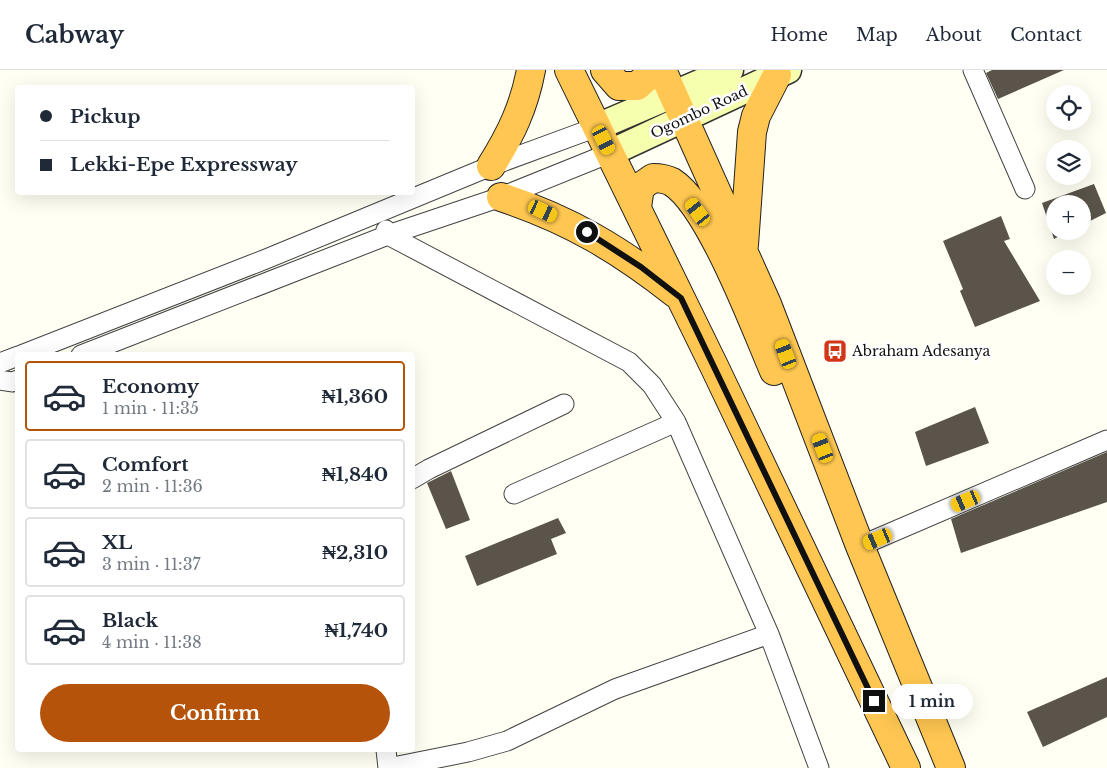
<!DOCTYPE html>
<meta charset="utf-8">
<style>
body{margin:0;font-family:"Libre Baskerville",serif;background:#f2f2f3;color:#1f2937;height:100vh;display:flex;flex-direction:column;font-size:19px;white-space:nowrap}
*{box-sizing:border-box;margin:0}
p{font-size:16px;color:#747a83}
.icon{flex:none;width:28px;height:28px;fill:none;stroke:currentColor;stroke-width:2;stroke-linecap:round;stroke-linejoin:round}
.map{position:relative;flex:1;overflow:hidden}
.side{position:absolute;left:15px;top:282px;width:400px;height:400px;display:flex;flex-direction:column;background:#fff;border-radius:5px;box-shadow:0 5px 20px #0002}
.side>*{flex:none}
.hud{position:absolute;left:15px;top:15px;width:400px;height:110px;border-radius:5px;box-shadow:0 5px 20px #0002;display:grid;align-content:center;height:110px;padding:0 25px;background:#fff}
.tools{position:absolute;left:1046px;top:15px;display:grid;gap:10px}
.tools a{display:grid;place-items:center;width:45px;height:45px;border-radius:50%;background:#fff;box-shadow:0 5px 20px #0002;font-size:25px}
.end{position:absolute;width:22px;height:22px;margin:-11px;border:6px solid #101010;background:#fff;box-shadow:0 0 0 2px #fff}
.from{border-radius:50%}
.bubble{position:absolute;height:35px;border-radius:18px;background:#fff;box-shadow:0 5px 20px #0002;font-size:16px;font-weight:700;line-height:35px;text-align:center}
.car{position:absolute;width:15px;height:30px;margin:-15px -8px;border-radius:6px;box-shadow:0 0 4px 1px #0007;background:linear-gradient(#f5c518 24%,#345 0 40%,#f5c518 0 76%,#345 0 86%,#f5c518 0)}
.hud b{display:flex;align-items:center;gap:18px;height:48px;font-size:19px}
.hud b+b{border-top:1px solid #e0e1e3}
.hud i{width:12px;height:12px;background:#1f2937}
ul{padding:9px 0 0;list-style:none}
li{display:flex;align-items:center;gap:15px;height:70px;margin:0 10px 8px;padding:0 15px;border:2px solid #e0e1e3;border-radius:5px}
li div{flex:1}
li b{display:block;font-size:19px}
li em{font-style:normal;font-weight:700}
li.on{border-color:#b45309}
li>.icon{width:45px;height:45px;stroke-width:1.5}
.cta{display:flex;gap:10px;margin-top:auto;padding:10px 25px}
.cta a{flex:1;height:58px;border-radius:30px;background:#b45309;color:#fff;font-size:20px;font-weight:700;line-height:58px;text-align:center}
header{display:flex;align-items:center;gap:30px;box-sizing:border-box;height:70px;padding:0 25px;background:#fff;border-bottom:1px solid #e0e1e3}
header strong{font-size:24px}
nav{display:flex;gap:28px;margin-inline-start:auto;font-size:18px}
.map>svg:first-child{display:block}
.building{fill:#5a544b}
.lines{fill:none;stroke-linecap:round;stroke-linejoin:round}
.street-casing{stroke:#434343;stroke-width:21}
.secondary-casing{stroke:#323232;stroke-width:29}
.highway-casing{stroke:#212121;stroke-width:30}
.street{stroke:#fff;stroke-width:19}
.secondary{stroke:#f6ffae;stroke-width:26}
.highway{stroke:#ffc751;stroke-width:28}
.route{stroke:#101010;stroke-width:6}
.labels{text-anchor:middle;stroke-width:5;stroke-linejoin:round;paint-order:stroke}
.street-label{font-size:14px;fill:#101010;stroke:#fff}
.poi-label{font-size:14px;fill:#101010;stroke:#fff;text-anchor:start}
</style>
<header>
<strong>Cabway</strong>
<nav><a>Home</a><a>Map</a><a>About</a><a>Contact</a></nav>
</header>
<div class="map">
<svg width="1107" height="698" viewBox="0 0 1107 698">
<rect width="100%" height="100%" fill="#fffff3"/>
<path class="building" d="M 992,0 L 1064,0 L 998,29 L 986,3 Z
M 1094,114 L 1106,143 L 1082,155 L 1082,134 L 1055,134 L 1055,161 L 1069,161 L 1054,169 L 1042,133 Z
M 1001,146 L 1010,169 L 1004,171 L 1040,231 L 975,257 L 960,221 L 963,219 L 943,171 Z
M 975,337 L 989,373 L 926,396 L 915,362 Z
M 1107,382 L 1107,432 L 961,483 L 951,449 Z
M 451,401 L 470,450 L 446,459 L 427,413 Z
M 558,448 L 566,463 L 551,469 L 557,484 L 477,516 L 465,486 Z
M 1107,607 L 1107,647 L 1043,677 L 1027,642 Z"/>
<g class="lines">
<g class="street-casing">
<path id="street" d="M 973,0 L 1025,119
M 386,160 L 388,165 L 629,292 L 652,315 L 676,352 L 514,424
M 21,285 L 266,189 L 491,96 L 597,57
M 81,285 L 388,165 L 501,127 L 610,83
M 0,293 L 18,286
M 0,310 L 12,312 L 18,310
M 676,352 L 769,564 L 819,698
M 412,409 L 429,399 L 564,334
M 860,476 L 1107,370
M 386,680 L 388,698
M 388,698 L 468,682 L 507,671 L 615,619 L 769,564"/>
</g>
<g class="secondary-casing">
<path id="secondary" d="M 597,57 L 730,0
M 610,83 L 788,0"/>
</g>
<g class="highway-casing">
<path id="highway" d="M 569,0 L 714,296 L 906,698
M 605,0 L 619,16 L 637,16 L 647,7 L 651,0
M 662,0 L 767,234 L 860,476 L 951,698
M 491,96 C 511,64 524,37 531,0
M 501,127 C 570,150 619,179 676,224
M 637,137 L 640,117 L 653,108 C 660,108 666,109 672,112 C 710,136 755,257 774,301
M 744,175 L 752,62 L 756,46 L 777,5"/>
</g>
<use href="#street" class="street"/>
<use href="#secondary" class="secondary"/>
<use href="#highway" class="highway"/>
</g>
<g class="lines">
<path class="route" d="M 587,162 L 641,197 L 681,228 L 874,631"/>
</g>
<defs>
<g id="bus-square" transform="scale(1.25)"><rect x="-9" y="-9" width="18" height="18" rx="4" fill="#d13717" stroke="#fff"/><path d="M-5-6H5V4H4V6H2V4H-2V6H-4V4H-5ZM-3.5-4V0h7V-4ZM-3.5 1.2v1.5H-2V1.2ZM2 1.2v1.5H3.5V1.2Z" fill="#fff"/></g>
</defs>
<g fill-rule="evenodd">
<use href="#bus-square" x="835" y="281"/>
</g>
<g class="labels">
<g class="street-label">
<text transform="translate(699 42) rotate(-25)" y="5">Ogombo Road</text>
</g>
<g class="poi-label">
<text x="852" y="286">Abraham Adesanya</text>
</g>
</g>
</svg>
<div class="tools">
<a><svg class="icon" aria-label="locate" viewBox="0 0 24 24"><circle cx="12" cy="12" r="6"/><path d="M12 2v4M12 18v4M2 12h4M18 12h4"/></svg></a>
<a><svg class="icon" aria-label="layers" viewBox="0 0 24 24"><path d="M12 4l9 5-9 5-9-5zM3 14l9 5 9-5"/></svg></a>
<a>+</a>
<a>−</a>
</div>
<i class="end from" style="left:587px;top:162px"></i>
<i class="end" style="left:874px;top:631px"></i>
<div class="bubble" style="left:891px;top:614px;width:82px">1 min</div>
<i class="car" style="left:604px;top:70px;rotate:154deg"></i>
<i class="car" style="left:543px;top:141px;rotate:115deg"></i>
<i class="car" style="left:698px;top:142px;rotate:323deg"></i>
<i class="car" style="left:786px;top:284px;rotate:339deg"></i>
<i class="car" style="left:823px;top:378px;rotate:339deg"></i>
<i class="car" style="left:966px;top:431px;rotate:247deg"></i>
<i class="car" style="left:878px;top:469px;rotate:247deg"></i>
<div class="hud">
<b><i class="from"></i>Pickup</b>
<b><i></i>Lekki-Epe Expressway</b>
</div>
<section class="side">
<ul>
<li class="on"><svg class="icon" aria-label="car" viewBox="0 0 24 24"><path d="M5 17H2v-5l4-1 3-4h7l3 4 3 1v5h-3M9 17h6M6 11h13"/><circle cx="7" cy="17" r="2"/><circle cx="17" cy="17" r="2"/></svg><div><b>Economy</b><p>1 min · 11:35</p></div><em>₦1,360</em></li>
<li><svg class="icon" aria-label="car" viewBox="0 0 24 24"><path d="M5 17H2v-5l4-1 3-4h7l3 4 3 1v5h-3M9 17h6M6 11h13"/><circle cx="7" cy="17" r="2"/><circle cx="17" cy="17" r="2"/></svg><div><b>Comfort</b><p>2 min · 11:36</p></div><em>₦1,840</em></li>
<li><svg class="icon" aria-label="car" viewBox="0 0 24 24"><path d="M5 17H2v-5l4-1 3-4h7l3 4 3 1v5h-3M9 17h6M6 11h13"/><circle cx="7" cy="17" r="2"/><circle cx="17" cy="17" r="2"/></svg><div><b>XL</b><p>3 min · 11:37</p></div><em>₦2,310</em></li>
<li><svg class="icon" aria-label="car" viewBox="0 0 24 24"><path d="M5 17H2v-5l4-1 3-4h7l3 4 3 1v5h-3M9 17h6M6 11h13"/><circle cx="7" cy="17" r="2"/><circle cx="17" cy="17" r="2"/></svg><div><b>Black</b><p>4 min · 11:38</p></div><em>₦1,740</em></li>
</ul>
<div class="cta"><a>Confirm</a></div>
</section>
</div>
